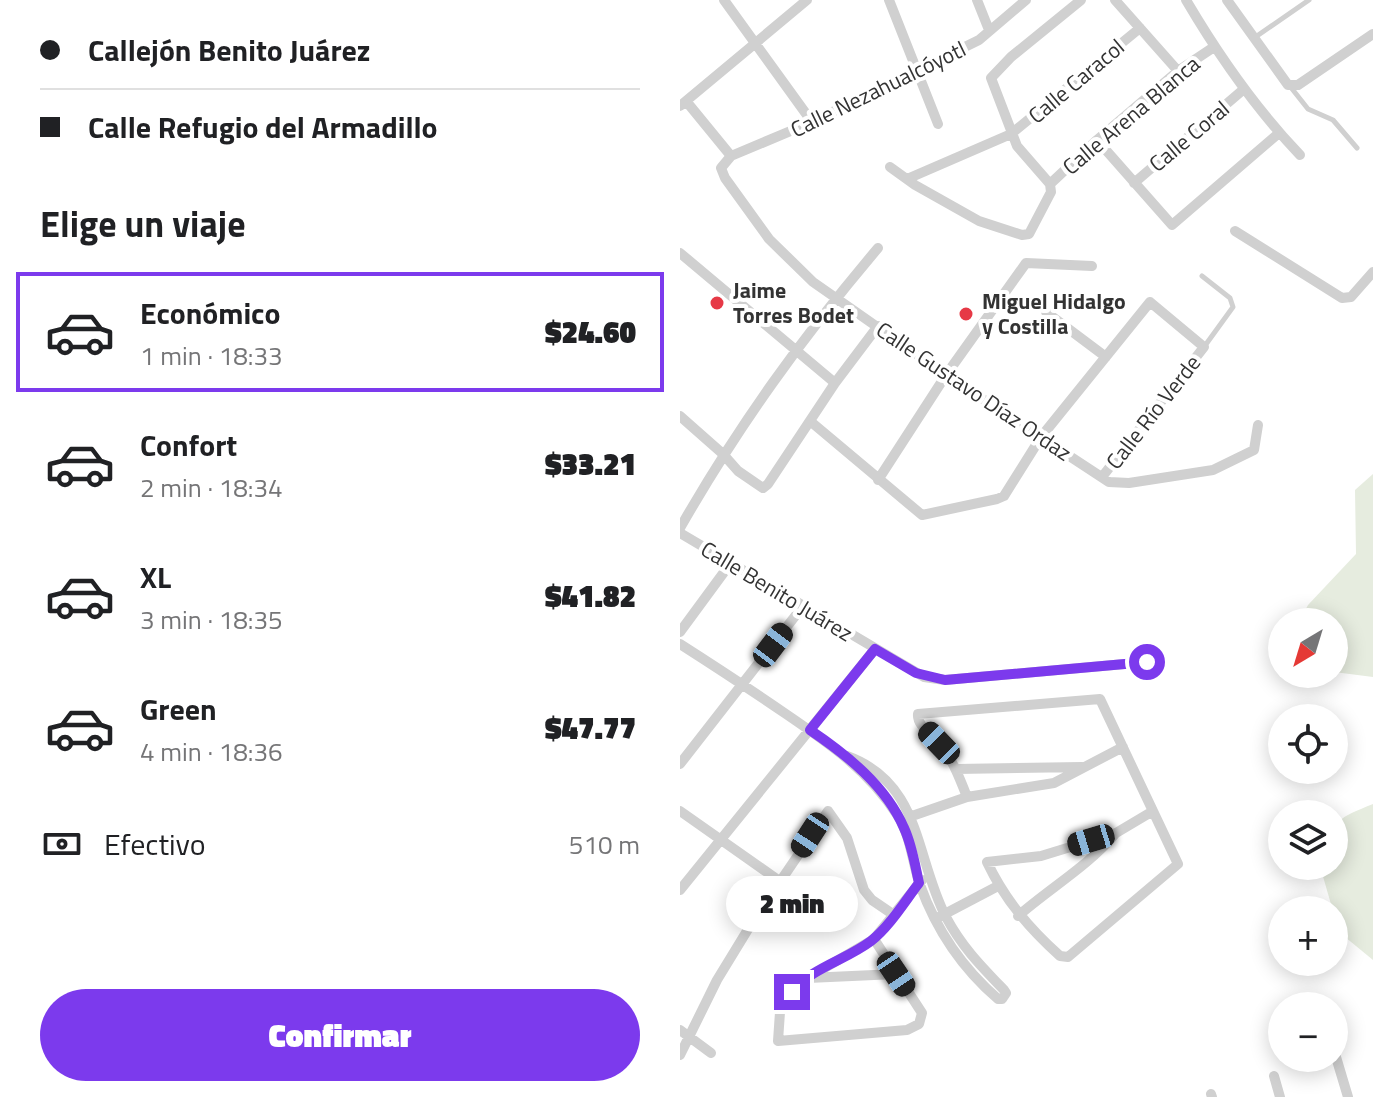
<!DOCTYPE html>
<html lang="es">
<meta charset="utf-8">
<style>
body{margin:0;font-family:"Titillium Web",sans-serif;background:#f6f6f6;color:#202124;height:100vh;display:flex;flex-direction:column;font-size:30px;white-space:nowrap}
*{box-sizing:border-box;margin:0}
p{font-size:26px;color:#757577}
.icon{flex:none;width:44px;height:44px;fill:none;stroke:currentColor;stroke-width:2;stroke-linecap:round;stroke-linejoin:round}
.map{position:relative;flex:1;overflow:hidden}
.drawer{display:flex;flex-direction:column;background:#fff;width:680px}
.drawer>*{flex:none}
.guide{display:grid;align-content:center;height:176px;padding:0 40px;background:#fff}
.needle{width:52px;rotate:218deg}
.fabs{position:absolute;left:588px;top:608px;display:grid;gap:16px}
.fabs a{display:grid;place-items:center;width:80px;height:80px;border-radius:50%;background:#fff;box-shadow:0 4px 20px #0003;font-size:40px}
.end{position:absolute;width:36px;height:36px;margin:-18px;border:10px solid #7c3aed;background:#fff;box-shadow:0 0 0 4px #fff}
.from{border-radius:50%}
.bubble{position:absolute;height:56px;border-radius:28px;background:#fff;box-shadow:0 4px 20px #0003;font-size:26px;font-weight:800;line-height:56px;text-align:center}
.car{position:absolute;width:24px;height:48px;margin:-24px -12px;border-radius:10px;box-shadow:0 0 6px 2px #0007;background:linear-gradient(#222 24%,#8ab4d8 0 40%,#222 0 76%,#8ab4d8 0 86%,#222 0)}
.guide b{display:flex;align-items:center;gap:28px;height:76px;font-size:30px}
.guide b+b{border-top:2px solid #e0e0e0}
.guide i{width:20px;height:20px;background:#202124}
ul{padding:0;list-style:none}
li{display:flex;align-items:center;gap:24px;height:120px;margin:0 16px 12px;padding:0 24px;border:4px solid transparent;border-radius:0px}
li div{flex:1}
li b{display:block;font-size:30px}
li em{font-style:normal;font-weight:800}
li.selected{border-color:#7c3aed}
li>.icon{width:72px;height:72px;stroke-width:1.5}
h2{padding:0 40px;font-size:36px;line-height:96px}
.pay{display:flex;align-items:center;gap:20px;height:88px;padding:0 40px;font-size:30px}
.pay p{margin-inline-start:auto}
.button{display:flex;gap:16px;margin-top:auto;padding:16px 40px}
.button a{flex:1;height:92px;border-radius:48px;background:#7c3aed;color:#fff;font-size:32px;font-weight:800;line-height:92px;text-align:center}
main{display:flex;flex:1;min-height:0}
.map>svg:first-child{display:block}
.green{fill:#e6ecdf}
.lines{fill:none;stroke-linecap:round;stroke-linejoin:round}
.lane{stroke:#d0d0d0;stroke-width:5}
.street{stroke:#d0d0d0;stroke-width:10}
.route{stroke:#7c3aed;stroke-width:10}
.poi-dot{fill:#e63946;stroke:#fff;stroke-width:3}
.labels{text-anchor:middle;stroke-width:8;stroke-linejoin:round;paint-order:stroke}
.street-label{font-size:22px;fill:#333;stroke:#fff}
.poi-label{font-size:22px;font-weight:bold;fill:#333;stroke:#fff;text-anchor:start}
</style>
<main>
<section class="drawer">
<div class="guide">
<b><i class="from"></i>Callejón Benito Juárez</b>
<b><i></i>Calle Refugio del Armadillo</b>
</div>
<h2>Elige un viaje</h2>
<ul>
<li class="selected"><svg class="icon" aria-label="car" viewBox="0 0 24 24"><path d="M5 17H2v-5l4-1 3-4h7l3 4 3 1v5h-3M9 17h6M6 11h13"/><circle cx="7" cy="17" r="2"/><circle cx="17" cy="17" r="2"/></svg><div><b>Económico</b><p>1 min · 18:33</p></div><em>$24.60</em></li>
<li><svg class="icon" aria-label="car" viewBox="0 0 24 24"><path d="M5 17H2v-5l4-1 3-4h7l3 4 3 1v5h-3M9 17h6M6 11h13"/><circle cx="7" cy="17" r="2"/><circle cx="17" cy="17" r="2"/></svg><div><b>Confort</b><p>2 min · 18:34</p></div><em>$33.21</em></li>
<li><svg class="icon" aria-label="car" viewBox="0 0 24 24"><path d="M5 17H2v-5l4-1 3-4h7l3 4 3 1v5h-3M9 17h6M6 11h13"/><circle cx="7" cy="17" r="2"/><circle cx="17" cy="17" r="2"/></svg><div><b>XL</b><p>3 min · 18:35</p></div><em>$41.82</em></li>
<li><svg class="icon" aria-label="car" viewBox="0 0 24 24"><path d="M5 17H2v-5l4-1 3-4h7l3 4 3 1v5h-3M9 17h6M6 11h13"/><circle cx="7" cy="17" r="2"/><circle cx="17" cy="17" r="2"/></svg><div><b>Green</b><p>4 min · 18:36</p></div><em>$47.77</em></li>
</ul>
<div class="pay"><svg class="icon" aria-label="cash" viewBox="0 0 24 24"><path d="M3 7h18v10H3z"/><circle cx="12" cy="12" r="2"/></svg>Efectivo<p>510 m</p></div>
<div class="button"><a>Confirmar</a></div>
</section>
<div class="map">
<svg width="693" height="1097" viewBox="0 0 693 1097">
<rect width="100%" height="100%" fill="#fff"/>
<path class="green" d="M 693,474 L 693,677 L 654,672 L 654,622 L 619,622 L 628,605 L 676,554 L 675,490 Z
M 693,804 L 693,960 L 659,932 L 640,866 L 654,866 C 654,820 649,822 693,804 Z"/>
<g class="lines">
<path class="lane" d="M 574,38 L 629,0
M 609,85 L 628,109 L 653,120 L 677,148
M 522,276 L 550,298 L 553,307 L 524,347"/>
<path class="street" d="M 44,0 L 132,122
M 209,0 L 258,124
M 297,0 L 309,30
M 346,0 L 299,40 L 132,122 L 51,156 L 41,168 L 45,178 L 89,239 L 133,282 L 266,375 L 429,482 L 449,483 L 533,470 L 574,450 L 578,425
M 435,0 L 498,71
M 506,0 C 539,56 575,108 620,155
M 547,0 L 608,85 L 618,85 L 693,34
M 6,101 L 51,156
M 0,106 L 127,0
M 417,140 L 492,225 L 599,133
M 210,167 L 235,185 L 299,221 L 342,235 L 349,234 L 371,192 L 370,184 L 337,146 L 311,78 L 331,57 L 401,0
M 227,179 L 331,134 L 460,28
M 454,183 L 564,89
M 370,184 L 417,140 L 498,71 L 534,47
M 555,231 L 662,298 L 671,297 L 693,272
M 0,253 L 155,383
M 366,312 L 426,357
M 0,416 L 43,454 L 58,471 L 83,488 L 88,484 L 155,383 L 198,326
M 130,421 L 242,515 L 317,499 L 324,496 L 361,437 L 470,302 L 524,347 L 422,477
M 198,480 L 266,375 L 346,263 L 412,266
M 0,528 C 59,425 121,339 198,248
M 0,533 L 244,677 L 265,680 L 467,662
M 0,632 L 50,564
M 0,644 C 36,667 71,690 106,714 C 150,744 188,770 218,816 C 231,837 232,862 240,885 C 256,929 282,968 318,999 L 322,999 L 326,993 L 324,990 C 301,966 282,947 266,917 C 235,858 242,783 167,756
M 0,764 L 123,606
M 276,769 L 402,767
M 287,797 C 279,776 271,756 256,739 C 248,731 237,725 238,714 L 420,699 L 498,864 L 388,957 L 380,956 C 349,928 325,900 307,862 L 361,856 L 436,833 L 473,811
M 0,811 L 101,882 L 138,903
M 232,816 L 287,797 L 374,783 L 443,747
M 0,890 L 195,649
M 338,916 C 370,888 408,866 435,834
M 259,917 L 318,886
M 194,939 L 242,1013 L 239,1024 L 227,1030 L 98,1041 L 100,1012 L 119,983 L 194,939 L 242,880
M 128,978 L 216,974
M 0,1030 L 31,1053
M 0,1055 L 37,980 L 70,926 L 148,811 L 167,838 L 184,890 L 192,900 L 214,915
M 656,1057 L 668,1097
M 594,1076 L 600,1097
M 531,1094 L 532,1097"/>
</g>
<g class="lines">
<path class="route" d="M 112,992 C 131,968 166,960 191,941 C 210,926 225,901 239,883 C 235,865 232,845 224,828 C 206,786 167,755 130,730 L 195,649 L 236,673 L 265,680 L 467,662"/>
</g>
<g class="poi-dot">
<circle cx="37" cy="303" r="8"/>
<circle cx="286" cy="314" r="8"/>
</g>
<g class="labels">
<g class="street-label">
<text transform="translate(396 81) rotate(-40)" y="8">Calle Caracol</text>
<text transform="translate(198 89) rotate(-26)" y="8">Calle Nezahualcóyotl</text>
<text transform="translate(451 115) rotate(-40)" y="8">Calle Arena Blanca</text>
<text transform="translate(509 136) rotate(-40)" y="8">Calle Coral</text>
<text transform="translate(294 391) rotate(34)" y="8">Calle Gustavo Díaz Ordaz</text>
<text transform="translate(473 412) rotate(-52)" y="8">Calle Río Verde</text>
<text transform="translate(97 591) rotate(31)" y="8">Calle Benito Juárez</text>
</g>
<g class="poi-label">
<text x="53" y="298">Jaime<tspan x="53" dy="25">Torres Bodet</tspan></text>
<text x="302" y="309">Miguel Hidalgo<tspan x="302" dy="25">y Costilla</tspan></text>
</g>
</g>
</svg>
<div class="fabs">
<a><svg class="needle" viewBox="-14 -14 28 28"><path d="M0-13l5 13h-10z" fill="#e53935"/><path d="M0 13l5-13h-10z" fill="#757577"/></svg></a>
<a><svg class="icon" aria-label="locate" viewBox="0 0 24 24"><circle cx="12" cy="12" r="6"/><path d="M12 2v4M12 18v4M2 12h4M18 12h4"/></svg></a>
<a><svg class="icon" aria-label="layers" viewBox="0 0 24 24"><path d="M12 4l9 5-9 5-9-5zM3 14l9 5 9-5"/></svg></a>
<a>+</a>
<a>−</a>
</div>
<i class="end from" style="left:467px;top:662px"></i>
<i class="end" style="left:112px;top:992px"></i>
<div class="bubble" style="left:46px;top:876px;width:132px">2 min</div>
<i class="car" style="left:93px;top:645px;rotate:37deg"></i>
<i class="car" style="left:259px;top:743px;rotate:316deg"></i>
<i class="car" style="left:130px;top:835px;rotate:213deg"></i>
<i class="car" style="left:411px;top:840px;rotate:253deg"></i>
<i class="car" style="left:216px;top:974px;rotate:146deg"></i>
</div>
</main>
